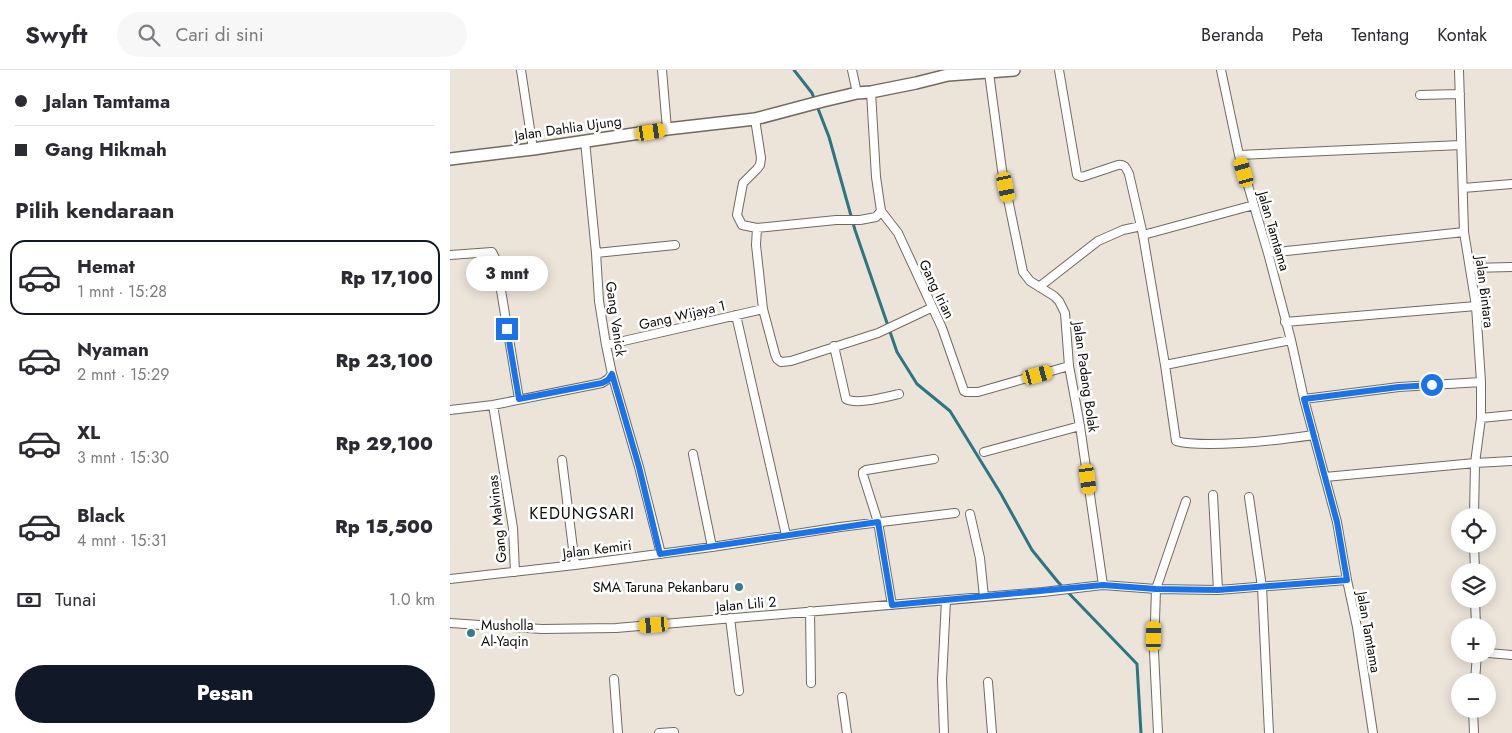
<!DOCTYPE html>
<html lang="id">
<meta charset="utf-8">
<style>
body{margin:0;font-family:Jost,sans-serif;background:#f7f7f7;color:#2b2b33;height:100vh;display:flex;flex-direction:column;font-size:19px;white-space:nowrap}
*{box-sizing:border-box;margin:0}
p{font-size:16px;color:#7c7c81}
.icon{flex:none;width:28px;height:28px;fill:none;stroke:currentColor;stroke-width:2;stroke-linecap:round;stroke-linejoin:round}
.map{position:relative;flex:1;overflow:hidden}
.drawer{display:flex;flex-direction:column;background:#fff;width:450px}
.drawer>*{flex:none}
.banner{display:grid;align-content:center;height:110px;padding:0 15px;background:#fff}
.fabs{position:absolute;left:1001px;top:438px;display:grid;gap:10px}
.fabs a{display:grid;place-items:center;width:45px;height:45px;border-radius:50%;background:#fff;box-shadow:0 2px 12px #0003;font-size:25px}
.end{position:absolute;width:22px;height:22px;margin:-11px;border:6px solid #1a73e8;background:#fff;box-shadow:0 0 0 2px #fff}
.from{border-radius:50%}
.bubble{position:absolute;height:35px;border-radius:18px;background:#fff;box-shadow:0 2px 12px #0003;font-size:16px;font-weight:800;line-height:35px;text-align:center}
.car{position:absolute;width:15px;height:30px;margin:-15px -8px;border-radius:6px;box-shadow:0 0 4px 1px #0007;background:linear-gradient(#f5c518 24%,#345 0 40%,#f5c518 0 76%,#345 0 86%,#f5c518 0)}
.banner b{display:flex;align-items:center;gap:18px;height:48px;font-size:19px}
.banner b+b{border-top:1px solid #e1e1e2}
.banner i{width:12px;height:12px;background:#2b2b33}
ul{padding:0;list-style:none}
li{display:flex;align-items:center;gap:15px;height:75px;margin:0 10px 8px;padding:0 5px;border:2px solid transparent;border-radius:15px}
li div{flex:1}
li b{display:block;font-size:19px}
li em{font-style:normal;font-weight:800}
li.on{border-color:#111827}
li>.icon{width:45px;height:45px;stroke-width:1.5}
h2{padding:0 15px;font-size:22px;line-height:60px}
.pay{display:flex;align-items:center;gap:12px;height:55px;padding:0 15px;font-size:19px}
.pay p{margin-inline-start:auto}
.button{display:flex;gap:10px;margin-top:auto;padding:10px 15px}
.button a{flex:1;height:58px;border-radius:30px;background:#111827;color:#fff;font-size:20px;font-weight:800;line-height:58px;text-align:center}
header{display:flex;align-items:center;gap:30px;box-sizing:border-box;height:70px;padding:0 25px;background:#fff;border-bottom:1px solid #e1e1e2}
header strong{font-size:24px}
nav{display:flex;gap:28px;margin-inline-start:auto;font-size:18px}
.search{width:350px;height:45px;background:#f7f7f7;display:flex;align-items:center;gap:12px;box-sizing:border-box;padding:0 18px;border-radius:28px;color:#7c7c81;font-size:19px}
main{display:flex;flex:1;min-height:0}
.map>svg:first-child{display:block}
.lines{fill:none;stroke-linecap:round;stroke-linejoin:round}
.stream{stroke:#2c7585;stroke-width:3}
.minor-casing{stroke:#716a61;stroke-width:10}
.secondary-casing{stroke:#716a61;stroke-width:14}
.minor{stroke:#fff;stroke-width:8}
.secondary{stroke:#fff;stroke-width:11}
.route{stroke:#1a73e8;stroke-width:6}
.poi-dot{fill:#377c8a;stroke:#fff;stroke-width:2}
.labels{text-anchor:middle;stroke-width:5;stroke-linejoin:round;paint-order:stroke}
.street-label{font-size:14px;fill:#0e0b08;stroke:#fff}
.poi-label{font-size:14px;fill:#0e0b08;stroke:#fff;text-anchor:end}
.quarter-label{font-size:16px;letter-spacing:1px;fill:#0e0b08;stroke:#fff}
</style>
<header>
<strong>Swyft</strong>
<div class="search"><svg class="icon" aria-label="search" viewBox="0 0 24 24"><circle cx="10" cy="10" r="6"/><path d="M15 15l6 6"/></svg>Cari di sini</div>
<nav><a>Beranda</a><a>Peta</a><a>Tentang</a><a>Kontak</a></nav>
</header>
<main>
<section class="drawer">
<div class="banner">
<b><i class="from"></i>Jalan Tamtama</b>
<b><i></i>Gang Hikmah</b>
</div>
<h2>Pilih kendaraan</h2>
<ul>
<li class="on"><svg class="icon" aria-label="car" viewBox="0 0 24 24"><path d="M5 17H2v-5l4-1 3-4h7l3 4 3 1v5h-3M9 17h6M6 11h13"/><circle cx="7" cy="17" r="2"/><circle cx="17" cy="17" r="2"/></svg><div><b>Hemat</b><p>1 mnt · 15:28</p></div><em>Rp 17,100</em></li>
<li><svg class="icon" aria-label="car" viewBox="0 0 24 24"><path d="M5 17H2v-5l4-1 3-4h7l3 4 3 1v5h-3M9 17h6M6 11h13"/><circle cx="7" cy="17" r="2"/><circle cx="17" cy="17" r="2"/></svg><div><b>Nyaman</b><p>2 mnt · 15:29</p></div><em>Rp 23,100</em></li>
<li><svg class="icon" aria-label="car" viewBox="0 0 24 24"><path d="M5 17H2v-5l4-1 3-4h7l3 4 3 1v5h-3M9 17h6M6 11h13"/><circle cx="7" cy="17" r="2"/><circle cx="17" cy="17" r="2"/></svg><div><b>XL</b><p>3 mnt · 15:30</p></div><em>Rp 29,100</em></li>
<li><svg class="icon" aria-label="car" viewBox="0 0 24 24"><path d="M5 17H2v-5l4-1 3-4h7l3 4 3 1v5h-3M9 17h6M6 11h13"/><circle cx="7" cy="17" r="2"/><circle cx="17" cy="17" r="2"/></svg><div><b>Black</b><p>4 mnt · 15:31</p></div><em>Rp 15,500</em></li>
</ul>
<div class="pay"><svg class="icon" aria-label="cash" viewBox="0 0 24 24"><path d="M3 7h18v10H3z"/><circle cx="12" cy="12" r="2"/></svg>Tunai<p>1.0 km</p></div>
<div class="button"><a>Pesan</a></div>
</section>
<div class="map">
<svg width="1062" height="663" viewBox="0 0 1062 663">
<rect width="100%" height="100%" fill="#ece4d9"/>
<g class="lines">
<path class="stream" d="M 344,0 L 362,23 L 365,31
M 367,36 L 379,67 L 405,160 L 447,282 L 467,314 L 500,341 L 551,424 L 582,480 L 608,512 L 687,594 L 691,663"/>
<g class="minor-casing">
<path id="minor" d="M 71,0 L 83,79
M 212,0 L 217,59
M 402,0 L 407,23
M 609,0 L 627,105 L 632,107 L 668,95 C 675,94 676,98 679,104 L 693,165 L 715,295 L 726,371 C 736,374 749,374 760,374 C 795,374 829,370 864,365
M 771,0 L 789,85 L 818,183 L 841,270 L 854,329 L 887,452 L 897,510 L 907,557 L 923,663
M 1009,0 L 1014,162 L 1026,236 L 1031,312 L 1031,348 L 1025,393 L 1024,446
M 539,3 L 552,100 L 573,202 L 580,211 L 604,226 L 609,231 L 615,243 L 619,296 L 630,356 L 653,515
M 421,22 L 426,107 L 431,141 L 448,163 L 492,258 L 514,321 L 516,322 L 528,322 L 619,296
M 970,25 L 1010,24
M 305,49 L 311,88 L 310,95 L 307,99 L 293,113 L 287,145 L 292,155 L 307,158 L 386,150 L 410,150 L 426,147 L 431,141
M 135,71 L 146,183 L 149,231 L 156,275 L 162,304 L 189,397 L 211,484
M 789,85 L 1011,75
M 1013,118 L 1062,114
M 307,158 L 306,175 L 313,239 L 325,284 L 327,289 L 331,292 L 341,291 L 428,263 L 481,238
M 693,165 L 804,135
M 146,183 L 225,175
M 818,183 L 1014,162
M 0,185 L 42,182 L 46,190 L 69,329
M 1020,198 L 1062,197
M 589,217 L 648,171 L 673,160 L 691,156
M 286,245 L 336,465
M 835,252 L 1026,236
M 156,275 L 313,239
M 384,276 L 396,329 C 407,335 437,327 449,324
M 715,295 L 841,270
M 854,329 L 949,317 L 1031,312
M 43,335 L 63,458 L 65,502
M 0,340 L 43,335 L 152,313 L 158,309 L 162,304
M 1031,348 L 1062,345
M 534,382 L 630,356
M 243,384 L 262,477
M 112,390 L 125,495
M 875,407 L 1025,393 L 1062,391
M 763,425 L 768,520
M 799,427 L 812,517 L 819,663
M 520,444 L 530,488 L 534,527
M 1024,474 L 1025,501
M 0,509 L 125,495 L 262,477 L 390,457 L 505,443
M 1025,529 L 1026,556
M 442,535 L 428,452 L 413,405 L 413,402 L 416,400 L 484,389
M 360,541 L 361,613
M 280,548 L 289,621
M 0,553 L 92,559 L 166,558 L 593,522 L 653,515 L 706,519 L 768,520 L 897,510
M 1038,583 L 1062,585
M 164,609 L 168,663
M 1025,611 L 1027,584
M 538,612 L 542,663
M 392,627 L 397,663
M 1023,639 L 1024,663
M 209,663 L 224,662
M 494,663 L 492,610 L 496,530
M 708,663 L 704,582 L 706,519 L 736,431"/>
</g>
<g class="secondary-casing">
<path id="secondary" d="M 0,89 L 83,79 L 217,59 L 305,49 L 373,31 L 407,23 L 421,22 L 466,13 L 498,5 L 564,0"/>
</g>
<use href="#minor" class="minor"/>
<use href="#secondary" class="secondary"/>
</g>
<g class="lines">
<path class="route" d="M 57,259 L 69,329 L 152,313 L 158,310 L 162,304 L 189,397 L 210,484 L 428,452 L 442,535 L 653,515 L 706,519 L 768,520 L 897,510 L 887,452 L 854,329 L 949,317 L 982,315"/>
</g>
<g class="poi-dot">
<circle cx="289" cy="517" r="5"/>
<circle cx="21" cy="563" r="5"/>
</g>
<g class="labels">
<g class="street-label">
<text transform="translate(118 58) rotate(-8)" y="5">Jalan Dahlia Ujung</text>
<text transform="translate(824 161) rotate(74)" y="5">Jalan Tamtama</text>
<text transform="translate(487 219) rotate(64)" y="5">Gang Irian</text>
<text transform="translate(1035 222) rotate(83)" y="5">Jalan Bintara</text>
<text transform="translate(232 245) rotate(-13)" y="5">Gang Wijaya 1</text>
<text transform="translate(166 249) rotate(82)" y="5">Gang Vanick</text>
<text transform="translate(636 307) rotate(82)" y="5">Jalan Padang Bolak</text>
<text transform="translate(47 449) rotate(-96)" y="5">Gang Malvinas</text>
<text transform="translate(147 479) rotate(-7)" y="5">Jalan Kemiri</text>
<text transform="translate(296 534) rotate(-5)" y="5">Jalan Lili 2</text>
<text transform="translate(919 562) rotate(80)" y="5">Jalan Tamtama</text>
</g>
<g class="poi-label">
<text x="279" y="522">SMA Taruna Pekanbaru</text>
<text x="31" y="560" text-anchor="start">Musholla<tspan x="31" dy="16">Al-Yaqin</tspan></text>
</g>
<g class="quarter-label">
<text x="132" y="449">KEDUNGSARI</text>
</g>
</g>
</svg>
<div class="fabs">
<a><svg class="icon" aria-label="locate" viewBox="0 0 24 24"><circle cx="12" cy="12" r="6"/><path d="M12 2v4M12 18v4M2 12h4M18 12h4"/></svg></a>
<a><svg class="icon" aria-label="layers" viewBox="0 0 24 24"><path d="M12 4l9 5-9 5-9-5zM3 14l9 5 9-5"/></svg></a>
<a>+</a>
<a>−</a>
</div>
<i class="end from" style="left:982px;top:315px"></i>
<i class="end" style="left:57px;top:259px"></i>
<div class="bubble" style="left:16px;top:186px;width:82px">3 mnt</div>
<i class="car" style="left:201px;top:62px;rotate:81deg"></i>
<i class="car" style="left:794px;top:102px;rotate:344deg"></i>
<i class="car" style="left:556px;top:117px;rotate:168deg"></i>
<i class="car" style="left:588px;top:305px;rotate:75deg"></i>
<i class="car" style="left:638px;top:409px;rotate:172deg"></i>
<i class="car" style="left:204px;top:555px;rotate:265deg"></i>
<i class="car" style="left:704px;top:566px;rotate:1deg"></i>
</div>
</main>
